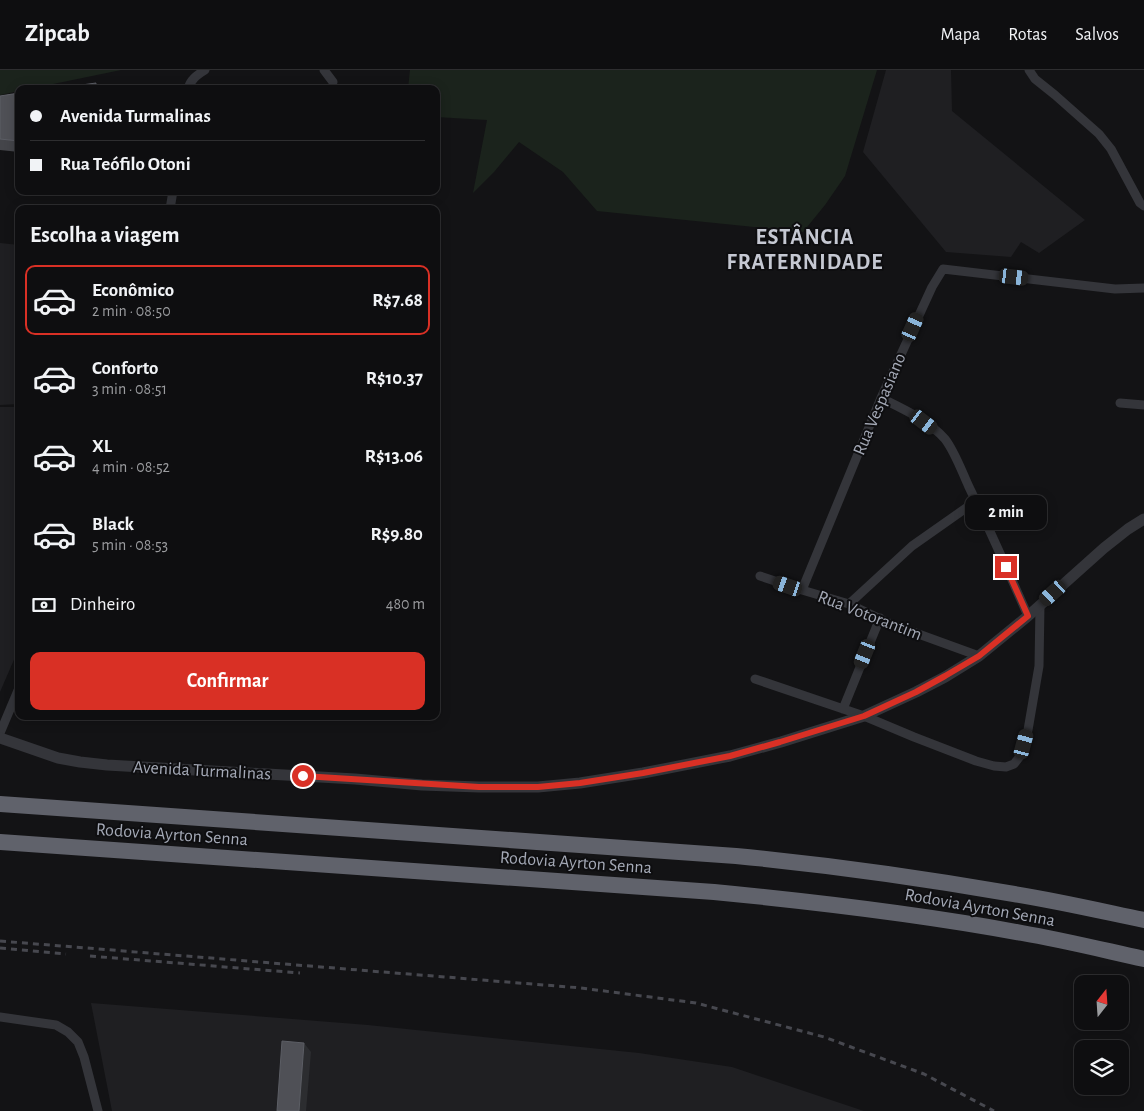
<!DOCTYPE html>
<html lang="pt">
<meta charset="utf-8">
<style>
body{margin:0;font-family:"Alegreya Sans",sans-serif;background:#1c1c1e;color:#f1f3f6;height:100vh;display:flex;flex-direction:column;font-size:19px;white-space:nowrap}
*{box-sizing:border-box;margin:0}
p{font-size:16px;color:#9b9c9f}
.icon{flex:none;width:28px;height:28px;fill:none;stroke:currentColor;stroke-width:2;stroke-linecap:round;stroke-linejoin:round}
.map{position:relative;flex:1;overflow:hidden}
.drawer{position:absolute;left:15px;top:135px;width:425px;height:515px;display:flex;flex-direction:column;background:#0e0e10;border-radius:10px;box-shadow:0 2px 12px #0003,0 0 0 1px #2e2e30}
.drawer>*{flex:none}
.banner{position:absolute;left:15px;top:15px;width:425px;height:110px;border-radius:10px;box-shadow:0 2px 12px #0003,0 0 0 1px #2e2e30;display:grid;align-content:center;height:110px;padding:0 15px;background:#0e0e10}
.needle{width:32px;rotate:17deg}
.controls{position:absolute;left:1074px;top:905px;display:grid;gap:10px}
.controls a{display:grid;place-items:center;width:55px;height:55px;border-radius:10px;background:#0e0e10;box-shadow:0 2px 12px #0003,0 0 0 1px #2e2e30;font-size:25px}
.end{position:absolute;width:22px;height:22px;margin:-11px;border:6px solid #d93025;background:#fff;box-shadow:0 0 0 2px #fff}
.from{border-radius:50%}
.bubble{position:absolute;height:35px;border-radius:10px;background:#0e0e10;box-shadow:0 2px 12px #0003,0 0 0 1px #2e2e30;font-size:16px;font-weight:700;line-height:35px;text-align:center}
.car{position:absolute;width:15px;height:30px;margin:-15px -8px;border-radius:6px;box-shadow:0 0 4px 1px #0007;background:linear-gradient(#222 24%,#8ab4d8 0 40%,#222 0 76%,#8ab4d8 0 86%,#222 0)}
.banner b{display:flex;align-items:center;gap:18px;height:48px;font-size:19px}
.banner b+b{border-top:1px solid #2e2e30}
.banner i{width:12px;height:12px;background:#f1f3f6}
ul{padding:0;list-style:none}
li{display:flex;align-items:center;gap:15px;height:70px;margin:0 10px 8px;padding:0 5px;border:2px solid transparent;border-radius:10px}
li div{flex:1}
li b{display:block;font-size:19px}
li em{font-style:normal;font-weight:700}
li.selected{border-color:#d93025}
li>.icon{width:45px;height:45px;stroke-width:1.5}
h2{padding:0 15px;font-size:22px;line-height:60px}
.pay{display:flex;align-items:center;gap:12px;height:55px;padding:0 15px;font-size:19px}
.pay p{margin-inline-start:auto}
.primary-button{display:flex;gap:10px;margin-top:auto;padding:10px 15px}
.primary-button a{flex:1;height:58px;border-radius:10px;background:#d93025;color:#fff;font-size:20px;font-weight:700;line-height:58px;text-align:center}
header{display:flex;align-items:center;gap:30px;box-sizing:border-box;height:70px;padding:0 25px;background:#0e0e10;border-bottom:1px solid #2e2e30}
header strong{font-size:24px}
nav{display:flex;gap:28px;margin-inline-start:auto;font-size:18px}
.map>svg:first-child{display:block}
.built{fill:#1f1f22}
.green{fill:#1b231c}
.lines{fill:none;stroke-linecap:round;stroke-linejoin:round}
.minor{stroke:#34353a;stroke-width:9}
.tertiary{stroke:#34353a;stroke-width:11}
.motorway{stroke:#60626b;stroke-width:16}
.rail{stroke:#47484f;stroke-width:3;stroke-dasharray:6 5;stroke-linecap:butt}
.wall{fill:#44454a}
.shaded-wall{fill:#2c2d30}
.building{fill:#4f5056;stroke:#5c5e65}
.route{stroke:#d93025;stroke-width:6}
.labels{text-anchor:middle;stroke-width:4;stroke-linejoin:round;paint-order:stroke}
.street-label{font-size:18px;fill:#a4a9b6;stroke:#0e0e10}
.district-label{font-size:22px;font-weight:bold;letter-spacing:1px;fill:#c5c8d2;stroke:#0e0e10}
</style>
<header>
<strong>Zipcab</strong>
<nav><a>Mapa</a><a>Rotas</a><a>Salvos</a></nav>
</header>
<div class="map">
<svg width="1144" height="1041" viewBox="0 0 1144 1041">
<rect width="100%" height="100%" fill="#131315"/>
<path class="built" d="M 886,0 L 951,0 L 952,41 L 1085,150 L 1039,183 L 1021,172 L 1011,187 L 946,182 L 863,82 Z
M 0,173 L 19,175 L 19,334 L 0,335 Z
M 0,337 L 19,337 L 19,578 L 0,622 Z
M 91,933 L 368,955 L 639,983 L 732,997 L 864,1041 L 112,1041 Z"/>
<path class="green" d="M 0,0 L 121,0 L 29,19 L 19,19 L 19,21 L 0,25 Z
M 410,0 L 877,0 L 845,106 L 825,135 L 803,162 L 597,141 L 563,102 L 519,72 L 494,102 L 473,123 L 487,50 L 436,47 L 436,19 L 408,19 Z"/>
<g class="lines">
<path class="minor" d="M 324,0 L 333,12
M 1029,0 L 1035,9 L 1055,25 L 1099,64 L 1111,79 L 1140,133 L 1144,136
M 188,19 C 190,10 197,5 205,0
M 170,139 L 173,121
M 881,328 C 903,339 928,350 945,369 C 955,382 962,402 969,417 C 990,460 1009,503 1028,546
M 1120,333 L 1144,335
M 760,506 L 802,520 L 849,534 L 891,554 L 979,586
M 802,520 L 881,328 L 932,217 L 943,199 L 1115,219 L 1144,218
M 849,534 L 912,476 L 976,431
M 755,609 L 864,646 L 914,667 L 976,691 L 994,696 L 1006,697 L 1014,694 L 1021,685 L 1028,660 L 1039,596 L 1040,535
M 843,639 L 880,548
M 0,663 L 19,618
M 0,947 L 56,955 L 68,962 L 78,972 L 84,987 L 98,1041"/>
<path class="tertiary" d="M 0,668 L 58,688 L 80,692 L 107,695 L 355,709 L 422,715 L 479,717 L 538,717 L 580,713 L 643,703 L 730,686 L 781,672 L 864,646 L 916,622 L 945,607 L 979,586 L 1028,546 L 1104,478 L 1128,459 L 1144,449"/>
<path class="motorway" d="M 0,734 L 736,786 C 829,795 922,808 1014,824 C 1058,831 1101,841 1144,850
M 0,772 L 714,822 C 817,832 920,844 1022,863 C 1063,870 1103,880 1144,889"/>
<path class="rail" d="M 0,871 L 581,918 L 696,933 L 824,967 L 924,1004 L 994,1041
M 0,878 L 66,884
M 90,886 L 300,903"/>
</g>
<path class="wall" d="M 19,23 L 19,82 L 0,80 L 0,26 Z"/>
<path class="shaded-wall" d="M 96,13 L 99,19 L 95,19 Z
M 304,973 L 311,982 L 306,1041 L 299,1041 Z"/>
<path class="building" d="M 96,13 L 95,19 L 53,19 Z
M 19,23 L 19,71 L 0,69 L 0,26 Z
M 282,971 L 304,973 L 299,1041 L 277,1041 Z"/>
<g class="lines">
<path class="route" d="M 303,706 L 479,717 L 538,717 L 580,713 L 643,703 L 730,686 L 780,672 L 864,646 L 916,622 L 945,606 L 979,586 L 1028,546 L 1006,497"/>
</g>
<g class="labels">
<g class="street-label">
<text transform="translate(879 334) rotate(-67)" y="6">Rua Vespasiano</text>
<text transform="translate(870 545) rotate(21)" y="6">Rua Votorantim</text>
<text transform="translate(202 700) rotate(3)" y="6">Avenida Turmalinas</text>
<text transform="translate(172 764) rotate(4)" y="6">Rodovia Ayrton Senna</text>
<text transform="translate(576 792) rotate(4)" y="6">Rodovia Ayrton Senna</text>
<text transform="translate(980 837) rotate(10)" y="6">Rodovia Ayrton Senna</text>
</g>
<g class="district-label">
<text x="805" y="174">ESTÂNCIA<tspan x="805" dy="25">FRATERNIDADE</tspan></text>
</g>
</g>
</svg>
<div class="controls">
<a><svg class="needle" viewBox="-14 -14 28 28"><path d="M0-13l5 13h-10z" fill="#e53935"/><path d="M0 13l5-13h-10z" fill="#9b9c9f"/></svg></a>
<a><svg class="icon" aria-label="layers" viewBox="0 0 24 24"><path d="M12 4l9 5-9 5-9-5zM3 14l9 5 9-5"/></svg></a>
</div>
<i class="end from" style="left:303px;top:706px"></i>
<i class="end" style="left:1006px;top:497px"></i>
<div class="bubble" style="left:965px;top:425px;width:82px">2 min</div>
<i class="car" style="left:1014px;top:207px;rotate:97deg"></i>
<i class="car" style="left:913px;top:257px;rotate:24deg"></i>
<i class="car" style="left:924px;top:352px;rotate:127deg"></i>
<i class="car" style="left:788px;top:516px;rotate:289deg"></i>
<i class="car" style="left:1053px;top:523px;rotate:228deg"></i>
<i class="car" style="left:865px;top:584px;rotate:202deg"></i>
<i class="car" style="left:1024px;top:674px;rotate:15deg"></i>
<div class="banner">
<b><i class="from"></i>Avenida Turmalinas</b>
<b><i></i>Rua Teófilo Otoni</b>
</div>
<section class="drawer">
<h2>Escolha a viagem</h2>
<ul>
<li class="selected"><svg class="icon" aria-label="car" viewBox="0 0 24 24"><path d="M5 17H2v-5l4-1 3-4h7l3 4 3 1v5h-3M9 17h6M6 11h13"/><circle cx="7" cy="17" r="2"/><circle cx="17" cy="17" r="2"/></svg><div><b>Econômico</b><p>2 min · 08:50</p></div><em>R$7.68</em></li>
<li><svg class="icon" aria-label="car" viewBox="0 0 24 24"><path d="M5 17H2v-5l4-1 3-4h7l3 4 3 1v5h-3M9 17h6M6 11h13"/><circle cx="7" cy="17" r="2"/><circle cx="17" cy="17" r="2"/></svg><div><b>Conforto</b><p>3 min · 08:51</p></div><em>R$10.37</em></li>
<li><svg class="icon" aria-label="car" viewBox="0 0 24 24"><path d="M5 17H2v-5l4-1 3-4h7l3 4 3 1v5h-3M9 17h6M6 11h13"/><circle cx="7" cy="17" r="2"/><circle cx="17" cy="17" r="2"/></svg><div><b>XL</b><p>4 min · 08:52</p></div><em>R$13.06</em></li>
<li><svg class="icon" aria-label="car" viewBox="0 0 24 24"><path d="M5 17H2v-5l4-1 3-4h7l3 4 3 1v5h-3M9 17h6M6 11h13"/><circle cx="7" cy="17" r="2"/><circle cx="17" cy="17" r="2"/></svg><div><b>Black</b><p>5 min · 08:53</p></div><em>R$9.80</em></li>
</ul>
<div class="pay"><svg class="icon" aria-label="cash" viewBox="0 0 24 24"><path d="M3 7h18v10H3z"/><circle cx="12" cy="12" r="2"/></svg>Dinheiro<p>480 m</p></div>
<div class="primary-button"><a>Confirmar</a></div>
</section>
</div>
